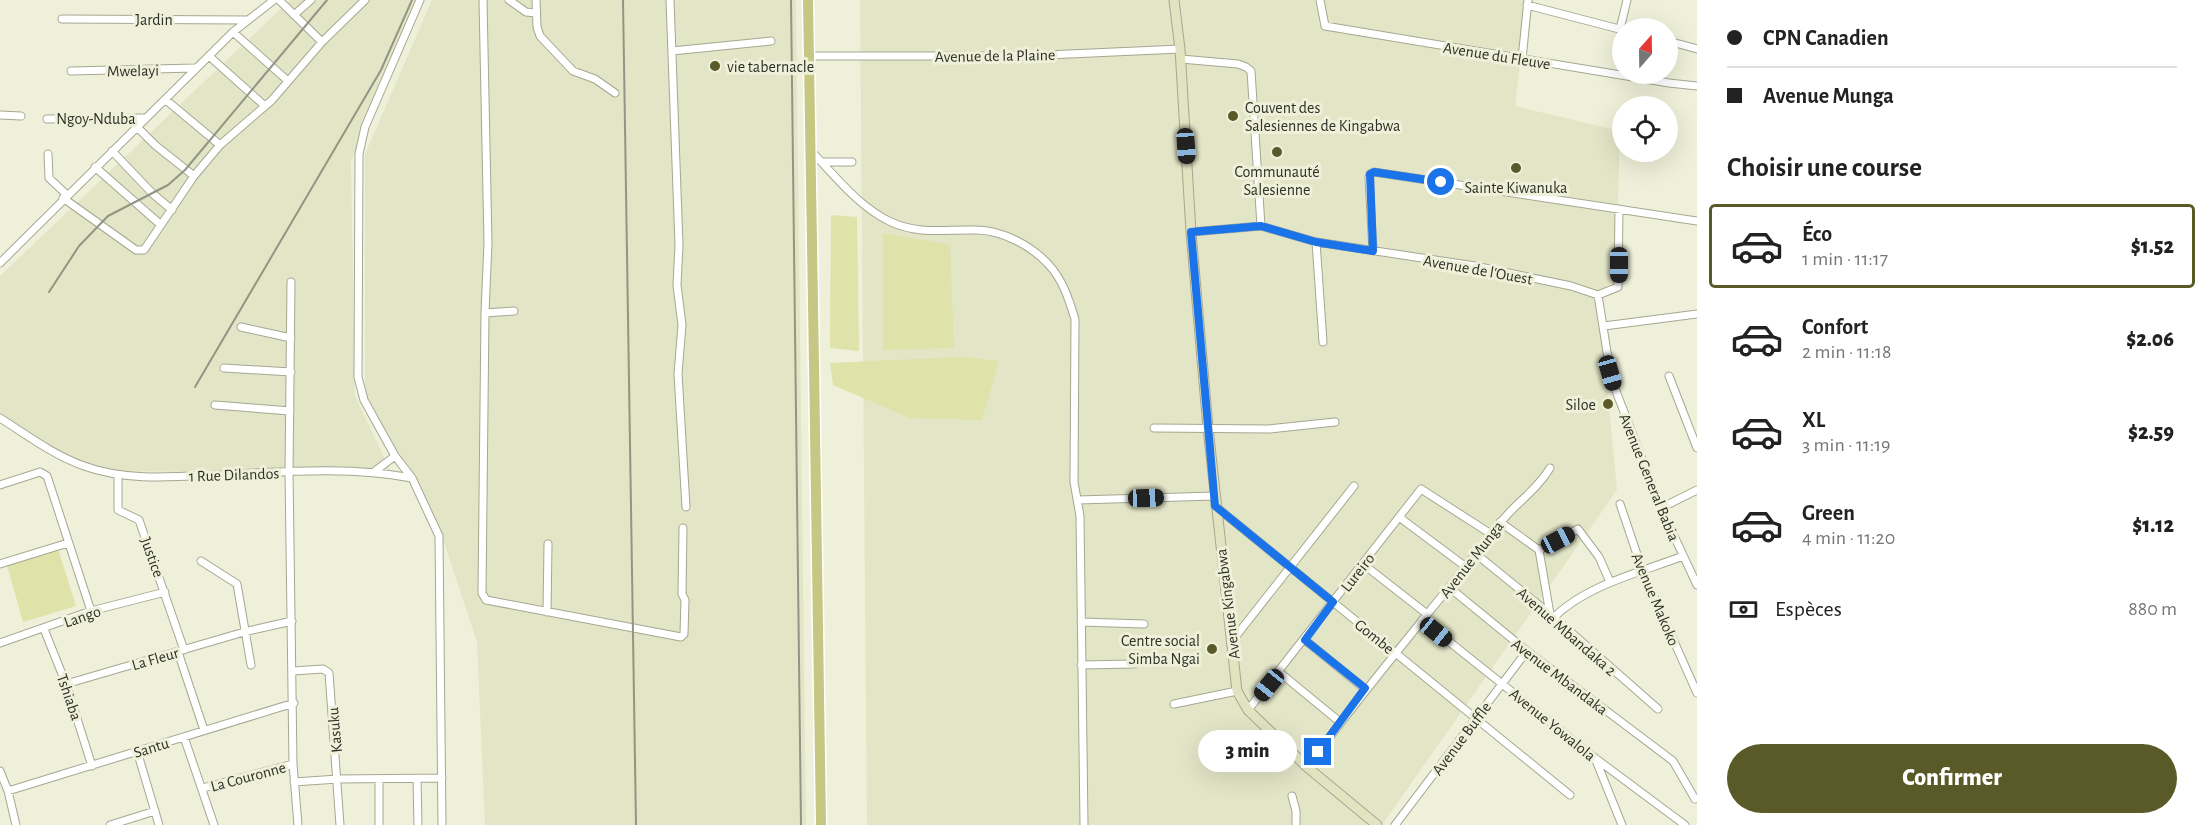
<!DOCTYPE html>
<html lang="fr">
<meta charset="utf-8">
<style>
body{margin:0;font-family:"Alegreya Sans",sans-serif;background:#f6f6f6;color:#222;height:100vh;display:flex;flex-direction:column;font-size:22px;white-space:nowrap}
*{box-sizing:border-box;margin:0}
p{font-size:20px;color:#767676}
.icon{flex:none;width:33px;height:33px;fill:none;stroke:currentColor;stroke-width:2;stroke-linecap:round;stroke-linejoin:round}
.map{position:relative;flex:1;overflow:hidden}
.side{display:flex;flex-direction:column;background:#fff;width:510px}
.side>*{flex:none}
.hud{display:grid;align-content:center;height:132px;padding:0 30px;background:#fff}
.needle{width:39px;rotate:20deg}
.buttons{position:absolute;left:1612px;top:18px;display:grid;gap:12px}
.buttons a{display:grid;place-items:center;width:66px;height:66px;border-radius:50%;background:#fff;box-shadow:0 6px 24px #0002;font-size:30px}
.end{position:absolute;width:27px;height:27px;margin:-14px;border:8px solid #1a73e8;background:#fff;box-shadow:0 0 0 3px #fff}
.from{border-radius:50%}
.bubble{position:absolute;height:42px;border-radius:21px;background:#fff;box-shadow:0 6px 24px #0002;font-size:20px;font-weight:800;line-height:42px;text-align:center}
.car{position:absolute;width:18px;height:36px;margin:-18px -9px;border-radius:8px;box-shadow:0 0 4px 2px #0007;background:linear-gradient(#222 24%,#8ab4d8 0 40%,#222 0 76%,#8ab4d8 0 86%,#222 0)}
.hud b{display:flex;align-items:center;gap:21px;height:57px;font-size:22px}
.hud b+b{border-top:2px solid #e0e0e0}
.hud i{width:15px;height:15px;background:#222}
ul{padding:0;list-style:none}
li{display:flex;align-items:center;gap:18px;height:84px;margin:0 12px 9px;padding:0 18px;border:3px solid transparent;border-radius:6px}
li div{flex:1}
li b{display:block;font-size:22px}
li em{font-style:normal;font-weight:800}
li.selected{border-color:#595a27}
li>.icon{width:54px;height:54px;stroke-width:1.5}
h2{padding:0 30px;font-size:27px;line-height:72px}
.pay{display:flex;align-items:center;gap:15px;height:66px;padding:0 30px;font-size:22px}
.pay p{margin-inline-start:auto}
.primary-button{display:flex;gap:12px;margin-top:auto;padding:12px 30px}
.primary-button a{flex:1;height:69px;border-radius:36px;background:#595a27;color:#fff;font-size:24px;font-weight:800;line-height:69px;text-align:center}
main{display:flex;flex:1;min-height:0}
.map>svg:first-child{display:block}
.built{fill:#e3e5c7}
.green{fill:#dfe2a9}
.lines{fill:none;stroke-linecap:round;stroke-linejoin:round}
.street-casing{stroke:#a6a792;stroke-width:9}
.secondary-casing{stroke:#a6a792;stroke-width:11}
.primary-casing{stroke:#fff;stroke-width:13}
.street{stroke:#fff;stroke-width:7}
.secondary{stroke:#e2e3c1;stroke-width:9}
.primary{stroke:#c6c783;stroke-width:10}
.rail{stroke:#939584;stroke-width:2}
.route{stroke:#1a73e8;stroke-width:8}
.poi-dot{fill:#595a27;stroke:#eef0d9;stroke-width:2}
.labels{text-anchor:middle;stroke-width:6;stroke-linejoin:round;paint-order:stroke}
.street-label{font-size:16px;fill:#2f3027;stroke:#eef0d9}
.poi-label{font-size:16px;fill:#2f3027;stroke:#eef0d9;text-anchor:start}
</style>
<main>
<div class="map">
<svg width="1697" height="825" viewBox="0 0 1697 825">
<rect width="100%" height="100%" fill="#eef0d9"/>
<path class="built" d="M 290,0 L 420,0 L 351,161 L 355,396 L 392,474 L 111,471 L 63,456 L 0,418 L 0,276 Z
M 432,0 L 796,0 L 806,825 L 485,825 L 477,642 L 442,536 L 365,392 L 365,154 Z
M 860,0 L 1528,0 L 1515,106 L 1620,131 L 1616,281 L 1598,291 L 1617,490 L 1382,825 L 867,825 Z"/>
<path class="green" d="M 831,215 L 857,217 L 859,351 L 830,348 Z
M 883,233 L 950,245 L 954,348 L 883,350 Z
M 961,357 L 999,361 L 982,420 L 910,418 L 833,385 L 830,363 Z
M 58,549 L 76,606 L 23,622 L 7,565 Z"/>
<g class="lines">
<g class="street-casing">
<path id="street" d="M 279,0 L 322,42
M 420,0 L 365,127 L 359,154 L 358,377 L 364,400 L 395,456 L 412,478 L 439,536 L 442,825
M 483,0 L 488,243 L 485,313 L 514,311
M 509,0 L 526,12 L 536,13
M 536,0 L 537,27 L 540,36 L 573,71 L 595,79 L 615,93
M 670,0 L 679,245 L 677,285 L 682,325 L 678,374 L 686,507
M 1320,0 L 1325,26 L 1669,83 L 1697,86
M 1527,5 L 1623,30
M 294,15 L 311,0
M 62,19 L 246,20
M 1620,29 L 1627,0
M 233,32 L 288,81
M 1668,41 L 1697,49
M 672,51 L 771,41
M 209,56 L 265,106
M 809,56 L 1025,56 L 1180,49
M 1181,59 L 1238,64 L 1246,67 L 1251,71 L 1261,226
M 1522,59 L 1528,0
M 71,71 L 195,68
M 166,100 L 220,145
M 0,115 L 21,116
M 47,119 L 144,118
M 136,126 L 155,145 L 194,176
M 112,151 L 152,193 L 172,210
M 812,152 C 836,177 859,207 891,222 C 919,235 947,229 976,230 C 1002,230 1032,246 1049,265 C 1063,280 1069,300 1075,319 L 1074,482 L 1080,516 L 1084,825
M 48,154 L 49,178 L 67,195
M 822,162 L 852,162
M 95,167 L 161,225
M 63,198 L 136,250 L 144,250 L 194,176 L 220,145 L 272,100 L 322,42 L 365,0
M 1191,232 L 1261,226 L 1316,242 L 1475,266 L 1571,286 L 1598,295 L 1618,287 L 1619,209
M 1316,242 L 1323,342
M 1373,251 L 1369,178 L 1370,174 L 1374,172 L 1697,221
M 0,263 L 233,32 L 274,0
M 291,282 L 289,472 L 293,764 L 298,825
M 1598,295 L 1607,352 L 1616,391 L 1661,508 L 1697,585
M 485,313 L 482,593 L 486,600 L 681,637 L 684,634 L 685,600 L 682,594 L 683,528
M 1604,326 L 1697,314
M 241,327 L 291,338
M 224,368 L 291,372
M 1669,376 L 1697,448
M 215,405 L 290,411
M 0,418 C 27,435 53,455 84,466 C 125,481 172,477 216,475 C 281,472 348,466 412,478
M 1154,428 L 1269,429 L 1335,422
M 375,471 L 395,456
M 118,475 L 118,510 L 139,520 L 184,650
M 0,485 L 40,472 L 47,476 L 91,611
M 1078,500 L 1215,496
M 1620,504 L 1643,572 L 1697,693
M 1215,506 L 1570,795
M 1661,508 L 1697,490
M 1399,517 L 1466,567
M 1500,522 L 1539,550 L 1550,614
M 1539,550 L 1578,529 L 1599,557 L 1610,582
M 1476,554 L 1550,614 L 1658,709
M 201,561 L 237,584 L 251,665
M 0,564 L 68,543
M 1363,564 L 1427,614
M 1450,588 L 1527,651 L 1673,761 L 1695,799
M 547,612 L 548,544
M 1554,617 C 1589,584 1639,573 1683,556
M 1422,620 L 1595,758 L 1685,825
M 1081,622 L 1144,624
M 44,629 L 66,684 L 92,766
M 1305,640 L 1365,689
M 1232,641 L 1354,486
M 0,643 L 91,611 L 165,592
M 178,652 L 204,730
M 1081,665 L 1134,664
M 293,671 L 323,669 L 329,673 L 340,825
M 1279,672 L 1340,722
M 66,684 L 244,632 L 292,621
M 1174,704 L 1237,691
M 1248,710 L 1421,489 L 1491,534
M 184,737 L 214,825
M 137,751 L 159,825
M 1595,758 L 1622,825
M 1307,767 C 1369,683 1437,604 1501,522 C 1516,503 1538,489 1550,468
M 0,771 L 8,791 L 16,825
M 379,779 L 379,825
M 417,779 L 418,825
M 294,782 L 338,779 L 442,778
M 203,788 L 293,764
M 8,791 L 294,703
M 1292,796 L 1296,811 L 1296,825
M 110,825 L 155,811
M 1395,825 L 1527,651"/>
</g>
<g class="secondary-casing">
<path id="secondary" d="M 1174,0 L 1180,49 L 1191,232 L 1208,428 L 1237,691 L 1248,710 L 1307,767 L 1377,825"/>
</g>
<g class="primary-casing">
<path id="primary" d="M 808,0 C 811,275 819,550 821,825"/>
</g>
<use href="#street" class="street"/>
<use href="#secondary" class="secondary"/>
<use href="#primary" class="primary"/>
<path class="rail" d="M 623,0 L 636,825
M 791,0 L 801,825
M 49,292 L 79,246 L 108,216 L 168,185 L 185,170 L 327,0
M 195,387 L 381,70 L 412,0"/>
</g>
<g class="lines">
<path class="route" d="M 1318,752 L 1365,688 L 1305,640 L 1333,602 L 1215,506 L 1191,232 L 1261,226 L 1316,242 L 1373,251 L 1370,174 L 1374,172 L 1441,182"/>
</g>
<g class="poi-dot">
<circle cx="715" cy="66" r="6"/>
<circle cx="1233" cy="116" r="6"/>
<circle cx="1277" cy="152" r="6"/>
<circle cx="1516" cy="168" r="6"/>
<circle cx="1608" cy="404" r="6"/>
<circle cx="1212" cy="649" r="6"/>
</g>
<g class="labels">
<g class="street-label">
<text x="154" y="25">Jardin</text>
<text transform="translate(995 55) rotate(-1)" y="6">Avenue de la Plaine</text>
<text transform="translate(1497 55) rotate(9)" y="6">Avenue du Fleuve</text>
<text transform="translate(133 70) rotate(-1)" y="6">Mwelayi</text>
<text x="96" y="124">Ngoy-Nduba</text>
<text transform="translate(1478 269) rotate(10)" y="6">Avenue de l'Ouest</text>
<text transform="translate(234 474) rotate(-2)" y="6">1 Rue Dilandos</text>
<text transform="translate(1650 477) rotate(68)" y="6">Avenue General Babia</text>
<text transform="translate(153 557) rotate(70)" y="6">Justice</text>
<text transform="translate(1471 559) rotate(-52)" y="6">Avenue Munga</text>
<text transform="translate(1357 572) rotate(-52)" y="6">Lureiro</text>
<text transform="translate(1656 599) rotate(67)" y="6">Avenue Makoko</text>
<text transform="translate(1227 604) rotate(-97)" y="6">Avenue Kingabwa</text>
<text transform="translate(82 616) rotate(-19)" y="6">Lango</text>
<text transform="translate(1567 631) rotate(41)" y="6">Avenue Mbandaka 2</text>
<text transform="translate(1375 636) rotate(39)" y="6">Gombe</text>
<text transform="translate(155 658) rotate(-16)" y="6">La Fleur</text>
<text transform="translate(1560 676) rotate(37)" y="6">Avenue Mbandaka</text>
<text transform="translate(70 697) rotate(71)" y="6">Tshiaba</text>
<text transform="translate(1553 724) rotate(39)" y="6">Avenue Yowalola</text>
<text transform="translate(334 730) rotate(-95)" y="6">Kasuku</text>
<text transform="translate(1461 738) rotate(-53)" y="6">Avenue Buffle</text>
<text transform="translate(151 747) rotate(-17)" y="6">Santu</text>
<text transform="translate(248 776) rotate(-15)" y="6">La Couronne</text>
</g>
<g class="poi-label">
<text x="727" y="72">vie tabernacle</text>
<text x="1245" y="113">Couvent des<tspan x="1245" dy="18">Salesiennes de Kingabwa</tspan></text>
<text x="1277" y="177" text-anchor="middle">Communauté<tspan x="1277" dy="18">Salesienne</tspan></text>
<text x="1516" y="193" text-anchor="middle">Sainte Kiwanuka</text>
<text x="1596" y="410" text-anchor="end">Siloe</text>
<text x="1200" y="646" text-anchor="end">Centre social<tspan x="1200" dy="18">Simba Ngai</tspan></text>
</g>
</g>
</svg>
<div class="buttons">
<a><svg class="needle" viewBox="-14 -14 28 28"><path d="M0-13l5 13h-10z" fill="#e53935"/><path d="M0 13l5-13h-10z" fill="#767676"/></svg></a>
<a><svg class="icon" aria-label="locate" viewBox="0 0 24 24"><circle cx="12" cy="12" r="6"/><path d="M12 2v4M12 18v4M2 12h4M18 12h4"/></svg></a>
</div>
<i class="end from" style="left:1441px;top:182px"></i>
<i class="end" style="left:1318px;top:752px"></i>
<div class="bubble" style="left:1198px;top:730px;width:99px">3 min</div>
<i class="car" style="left:1186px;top:146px;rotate:176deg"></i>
<i class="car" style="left:1619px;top:265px;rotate:180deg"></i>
<i class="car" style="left:1610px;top:373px;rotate:164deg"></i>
<i class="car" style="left:1146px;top:498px;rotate:88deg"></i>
<i class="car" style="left:1558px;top:540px;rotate:62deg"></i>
<i class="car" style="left:1436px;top:632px;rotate:129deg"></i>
<i class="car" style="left:1269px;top:685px;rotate:219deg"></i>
</div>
<section class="side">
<div class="hud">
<b><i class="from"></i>CPN Canadien</b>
<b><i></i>Avenue Munga</b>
</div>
<h2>Choisir une course</h2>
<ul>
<li class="selected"><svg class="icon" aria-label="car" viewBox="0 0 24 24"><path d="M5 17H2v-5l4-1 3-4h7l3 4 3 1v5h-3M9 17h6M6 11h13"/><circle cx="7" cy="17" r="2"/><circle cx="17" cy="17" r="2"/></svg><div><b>Éco</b><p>1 min · 11:17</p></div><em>$1.52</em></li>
<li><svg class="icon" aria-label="car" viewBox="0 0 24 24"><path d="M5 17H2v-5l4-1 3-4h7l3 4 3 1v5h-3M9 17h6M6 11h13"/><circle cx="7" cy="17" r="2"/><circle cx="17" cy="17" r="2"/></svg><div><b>Confort</b><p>2 min · 11:18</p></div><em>$2.06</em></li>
<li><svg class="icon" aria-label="car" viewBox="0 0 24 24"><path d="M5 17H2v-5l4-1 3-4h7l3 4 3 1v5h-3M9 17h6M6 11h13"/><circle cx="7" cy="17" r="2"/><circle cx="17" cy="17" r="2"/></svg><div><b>XL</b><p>3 min · 11:19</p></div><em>$2.59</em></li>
<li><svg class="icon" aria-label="car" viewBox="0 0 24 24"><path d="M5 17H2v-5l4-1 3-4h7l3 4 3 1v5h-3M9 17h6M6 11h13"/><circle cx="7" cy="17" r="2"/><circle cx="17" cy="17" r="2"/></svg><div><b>Green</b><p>4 min · 11:20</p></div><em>$1.12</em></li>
</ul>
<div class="pay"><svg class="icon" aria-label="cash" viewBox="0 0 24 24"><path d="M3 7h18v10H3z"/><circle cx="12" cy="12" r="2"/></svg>Espèces<p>880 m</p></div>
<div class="primary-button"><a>Confirmer</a></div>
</section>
</main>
